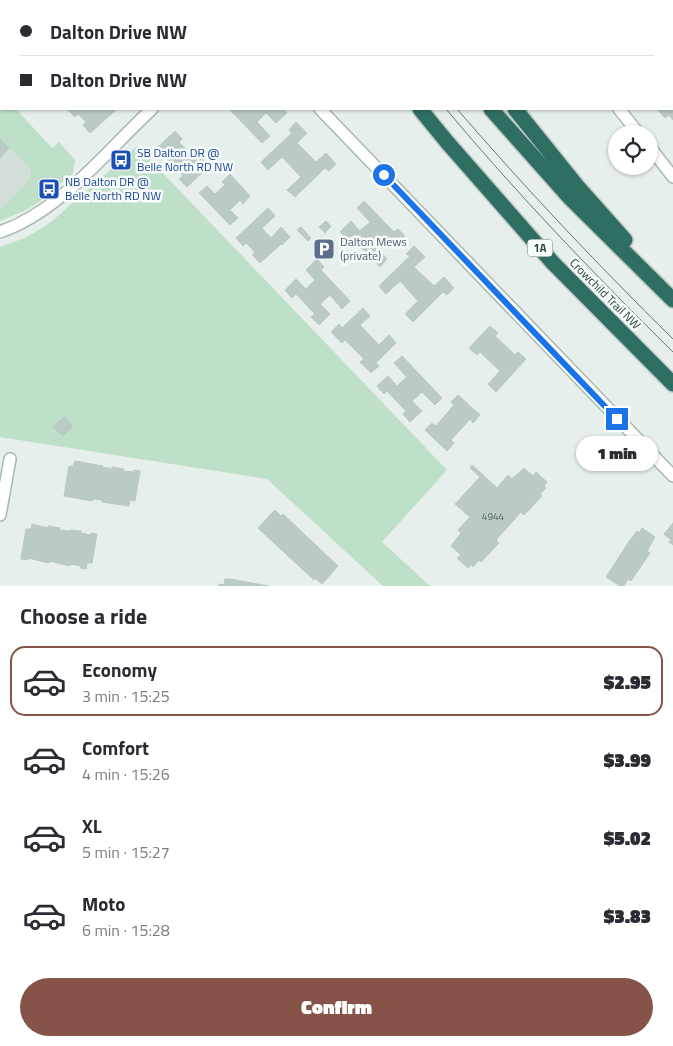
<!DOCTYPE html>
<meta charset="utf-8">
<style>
body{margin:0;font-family:"Titillium Web",sans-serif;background:#f2f2f3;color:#2b2b33;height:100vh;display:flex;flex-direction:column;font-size:19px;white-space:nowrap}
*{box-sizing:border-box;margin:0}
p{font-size:16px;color:#7c7c81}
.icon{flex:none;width:28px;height:28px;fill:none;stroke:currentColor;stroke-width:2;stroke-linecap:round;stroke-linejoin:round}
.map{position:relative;height:586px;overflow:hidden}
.panel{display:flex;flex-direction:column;background:#fff;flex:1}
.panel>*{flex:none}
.guide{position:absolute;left:0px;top:0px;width:674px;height:110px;box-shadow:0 1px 4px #0004;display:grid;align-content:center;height:110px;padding:0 20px;background:#fff}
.tools{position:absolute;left:608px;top:125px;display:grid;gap:10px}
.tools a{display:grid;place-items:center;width:50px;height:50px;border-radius:50%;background:#fff;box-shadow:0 1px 4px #0004;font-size:25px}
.end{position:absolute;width:22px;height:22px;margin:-11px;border:6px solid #1a73e8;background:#fff;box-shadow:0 0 0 2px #fff}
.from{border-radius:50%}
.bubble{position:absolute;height:35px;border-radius:18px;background:#fff;box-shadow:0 1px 4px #0004;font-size:16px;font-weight:800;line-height:35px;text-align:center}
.guide b{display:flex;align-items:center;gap:18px;height:48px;font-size:19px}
.guide b+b{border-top:1px solid #e1e1e2}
.guide i{width:12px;height:12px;background:#2b2b33}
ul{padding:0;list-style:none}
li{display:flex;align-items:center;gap:15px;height:70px;margin:0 10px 8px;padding:0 10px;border:2px solid transparent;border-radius:15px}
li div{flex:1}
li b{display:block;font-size:19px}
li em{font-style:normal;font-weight:800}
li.active{border-color:#855347}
li>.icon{width:45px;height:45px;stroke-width:1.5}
h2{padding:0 20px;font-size:22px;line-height:60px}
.cta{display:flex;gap:10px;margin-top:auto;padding:10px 20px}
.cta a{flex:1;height:58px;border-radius:30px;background:#855347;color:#fff;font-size:20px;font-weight:800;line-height:58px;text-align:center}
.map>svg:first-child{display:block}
.built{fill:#d4dfda}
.green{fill:#bfe0c8}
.building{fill:#bbcac4;stroke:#b8c9c2}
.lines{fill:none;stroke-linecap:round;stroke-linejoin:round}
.minor-casing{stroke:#a8b8b2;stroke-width:14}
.motorway-casing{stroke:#c2cac8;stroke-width:18}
.minor{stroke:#fff;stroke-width:11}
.motorway{stroke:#2f6f62;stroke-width:15}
.tram{stroke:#5f7d75;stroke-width:1}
.route{stroke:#1a73e8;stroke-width:6}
.labels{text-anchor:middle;stroke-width:5;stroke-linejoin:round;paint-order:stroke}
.number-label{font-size:10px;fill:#4a645c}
.shield{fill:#f7fbf9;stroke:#637a73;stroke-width:1}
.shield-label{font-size:11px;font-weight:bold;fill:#24423a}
.transit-label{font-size:12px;fill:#164399;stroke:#f7fbf9;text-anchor:start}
.service-label{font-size:12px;fill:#4e5e75;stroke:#f7fbf9;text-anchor:start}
.street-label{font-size:12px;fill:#24423a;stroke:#f7fbf9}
</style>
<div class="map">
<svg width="673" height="586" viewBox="0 0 673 586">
<rect width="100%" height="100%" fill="#e6efeb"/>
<path class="built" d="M 0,139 L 49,185 L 0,216 Z"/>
<path class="green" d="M 0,92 L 1,109 L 16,109 L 52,148 L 59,142 L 75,160 L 73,174 L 41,198 L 42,200 L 26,210 L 0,221 L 0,209 L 30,179 L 31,173 L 30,168 L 0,139 Z
M 137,146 L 447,470 L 382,542 L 430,586 L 383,586 L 267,479 L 0,437 L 0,247 L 27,237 L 51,222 Z"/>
<path class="building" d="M 673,96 L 673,120 L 669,115 L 665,118 L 657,109 L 672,109 Z
M 67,109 L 117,109 L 90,133 L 83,125 L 86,122 L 78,114 L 75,117 Z
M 229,109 L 284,109 L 287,113 L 276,123 L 266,113 L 257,122 L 270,136 L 262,143 Z
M 296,122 L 307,133 L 297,143 L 316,162 L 326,153 L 336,164 L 329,171 L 325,168 L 295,197 L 287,190 L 301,177 L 282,157 L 268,170 L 261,162 L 292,133 L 289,130 Z
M 175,131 L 182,139 L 179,142 L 198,162 L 201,158 L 209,166 L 187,187 L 179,179 L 183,176 L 164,156 L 161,159 L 153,152 Z
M 0,139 L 9,148 L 0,158 Z
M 230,174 L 250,196 L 243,204 L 240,200 L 230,210 L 238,218 L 230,225 L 199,193 L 207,186 L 215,194 L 225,185 L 222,182 Z
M 364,201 L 394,232 L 398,229 L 405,236 L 394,247 L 385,237 L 375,246 L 387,259 L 380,267 L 350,236 L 347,239 L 340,232 L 351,221 L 360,231 L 370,222 L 357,208 Z
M 268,208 L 275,216 L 262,228 L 271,238 L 281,227 L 290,237 L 282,245 L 281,244 L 260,263 L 252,255 L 255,252 L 246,243 L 243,246 L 236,238 Z
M 326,221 L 331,226 L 325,233 L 319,227 Z
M 301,227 L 311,238 L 308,241 L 297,230 Z
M 414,246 L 425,257 L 414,267 L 434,286 L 444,277 L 454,288 L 447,295 L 443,292 L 413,322 L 405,314 L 418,301 L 400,281 L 386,294 L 379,286 L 410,256 L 406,254 Z
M 317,259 L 324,267 L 321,270 L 350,301 L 342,309 L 330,295 L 320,304 L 330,314 L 319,325 L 311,317 L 315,314 L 296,294 L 292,298 L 285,290 L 296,279 L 306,289 L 315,280 L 306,270 Z
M 363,308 L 370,316 L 360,325 L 379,345 L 389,335 L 396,343 L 376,363 L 379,366 L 371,373 L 360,362 L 364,359 L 345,340 L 342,343 L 331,332 L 339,324 L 342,328 Z
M 490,326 L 498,333 L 495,336 L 515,355 L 518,352 L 526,359 L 496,392 L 488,384 L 500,371 L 480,352 L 477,355 L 469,348 Z
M 402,356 L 442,398 L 435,405 L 422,392 L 412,401 L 422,411 L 410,422 L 403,414 L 406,411 L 387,391 L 384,394 L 377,386 L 388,376 L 397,386 L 407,377 L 394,363 Z
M 458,395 L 480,415 L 473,423 L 470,419 L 451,440 L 454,443 L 447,451 L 425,430 L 432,423 L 436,426 L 454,405 L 451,402 Z
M 64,417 L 73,426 L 63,436 L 53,427 Z
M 75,461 L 103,466 L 102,467 L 112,469 L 112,467 L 124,469 L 124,471 L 134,472 L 134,470 L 140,471 L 135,501 L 130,500 L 129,506 L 102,502 L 102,500 L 93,499 L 92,501 L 64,496 L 69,466 L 73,466 Z
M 472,465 L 497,488 L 508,475 L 512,479 L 524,468 L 533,476 L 536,472 L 547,482 L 544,486 L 546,488 L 540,494 L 542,496 L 524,515 L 521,512 L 496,540 L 499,543 L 481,562 L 479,560 L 473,567 L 471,564 L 468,568 L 457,558 L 461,555 L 451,546 L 461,533 L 458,530 L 470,517 L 455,504 L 480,477 L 470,468 Z
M 275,510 L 281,516 L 283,514 L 338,566 L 322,584 L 315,578 L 314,580 L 258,528 Z
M 673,523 L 673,545 L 669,542 L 671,540 L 664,534 Z
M 32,524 L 48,528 L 48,526 L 60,528 L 59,530 L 69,531 L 70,530 L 81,531 L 81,533 L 91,535 L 91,533 L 97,534 L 92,563 L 87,563 L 86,569 L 80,568 L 81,566 L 71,564 L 70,566 L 49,561 L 49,563 L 28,558 L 28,560 L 21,559 L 26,529 L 31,529 Z
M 642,528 L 655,537 L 647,551 L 650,553 L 631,581 L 628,579 L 624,586 L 620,586 L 606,577 L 630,540 L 637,531 L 639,533 Z
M 225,579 L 230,579 L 268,586 L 219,586 L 219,584 L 224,585 Z"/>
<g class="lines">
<g class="minor-casing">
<path id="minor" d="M 533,0 L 534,1
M 672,70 L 673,70
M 320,109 L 673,476
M 619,109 L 639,134
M 649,146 L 673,177
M 0,232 C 61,211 106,151 152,109
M 0,515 L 10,459"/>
</g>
<g class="motorway-casing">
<path id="motorway" d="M 317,0 L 318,1
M 336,0 L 337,1
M 401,0 L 402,1
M 435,0 L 436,1
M 420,109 L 447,142 L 553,263 L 673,384
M 491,109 L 570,198 L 673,300
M 515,109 L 577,186 L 625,240"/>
</g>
<use href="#minor" class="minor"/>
<use href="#motorway" class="motorway"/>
<path class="tram" d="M 358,0 L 359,1
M 369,0 L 370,1
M 446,109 C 517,194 594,274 673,352
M 457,109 C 526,189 598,265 673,339"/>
</g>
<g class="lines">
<path class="route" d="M 384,175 L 617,419"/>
</g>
<defs>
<g id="bus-square" transform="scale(1.125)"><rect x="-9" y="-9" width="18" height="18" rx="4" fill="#1a4fb4" stroke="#f7fbf9"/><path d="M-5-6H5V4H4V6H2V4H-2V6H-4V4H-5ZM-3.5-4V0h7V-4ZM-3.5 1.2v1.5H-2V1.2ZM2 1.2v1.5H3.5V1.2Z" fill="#fff"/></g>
<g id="parking-square" transform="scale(1.125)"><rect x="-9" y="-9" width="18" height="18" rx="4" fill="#5c6f8a" stroke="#f7fbf9"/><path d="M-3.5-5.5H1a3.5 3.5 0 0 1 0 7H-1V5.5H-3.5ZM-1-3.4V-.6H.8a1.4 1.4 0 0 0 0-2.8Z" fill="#fff"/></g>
</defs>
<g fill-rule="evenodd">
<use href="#bus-square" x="121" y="160"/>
<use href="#bus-square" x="49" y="189"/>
<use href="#parking-square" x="324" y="249"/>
</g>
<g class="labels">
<g class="number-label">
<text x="493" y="520">4944</text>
</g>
<rect class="shield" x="527.5" y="239.5" width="25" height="17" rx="4"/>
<g class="shield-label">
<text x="540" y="252">1A</text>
</g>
<g class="transit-label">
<text x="137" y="157">SB Dalton DR @<tspan x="137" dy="14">Belle North RD NW</tspan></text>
<text x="65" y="186">NB Dalton DR @<tspan x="65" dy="14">Belle North RD NW</tspan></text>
</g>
<g class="service-label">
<text x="340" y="246">Dalton Mews<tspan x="340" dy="14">(private)</tspan></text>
</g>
<g class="street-label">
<text transform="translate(605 294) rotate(45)" y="4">Crowchild Trail NW</text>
</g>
</g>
</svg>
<div class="tools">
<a><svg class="icon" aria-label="locate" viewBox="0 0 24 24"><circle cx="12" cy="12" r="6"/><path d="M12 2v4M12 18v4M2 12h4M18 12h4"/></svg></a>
</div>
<i class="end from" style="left:384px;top:175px"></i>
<i class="end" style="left:617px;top:419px"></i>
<div class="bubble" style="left:576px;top:436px;width:82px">1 min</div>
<div class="guide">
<b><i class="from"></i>Dalton Drive NW</b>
<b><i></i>Dalton Drive NW</b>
</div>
</div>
<section class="panel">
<h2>Choose a ride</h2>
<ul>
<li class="active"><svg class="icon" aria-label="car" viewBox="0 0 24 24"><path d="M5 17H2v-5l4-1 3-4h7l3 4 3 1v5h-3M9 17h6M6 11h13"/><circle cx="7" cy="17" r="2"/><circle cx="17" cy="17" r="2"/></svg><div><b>Economy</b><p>3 min · 15:25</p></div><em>$2.95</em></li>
<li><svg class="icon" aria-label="car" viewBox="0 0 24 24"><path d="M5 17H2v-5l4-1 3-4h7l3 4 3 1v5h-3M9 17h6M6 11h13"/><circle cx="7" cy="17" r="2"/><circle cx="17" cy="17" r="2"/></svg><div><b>Comfort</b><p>4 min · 15:26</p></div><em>$3.99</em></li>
<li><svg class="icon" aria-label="car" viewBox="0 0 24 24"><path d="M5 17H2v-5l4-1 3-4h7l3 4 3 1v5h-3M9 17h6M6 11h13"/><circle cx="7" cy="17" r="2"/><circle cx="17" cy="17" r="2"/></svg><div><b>XL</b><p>5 min · 15:27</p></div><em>$5.02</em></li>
<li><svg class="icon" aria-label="car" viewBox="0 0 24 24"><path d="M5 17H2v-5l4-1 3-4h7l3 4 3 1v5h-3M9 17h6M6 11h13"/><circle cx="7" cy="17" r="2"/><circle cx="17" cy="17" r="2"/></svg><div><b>Moto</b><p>6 min · 15:28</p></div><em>$3.83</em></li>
</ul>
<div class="cta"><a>Confirm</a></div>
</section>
